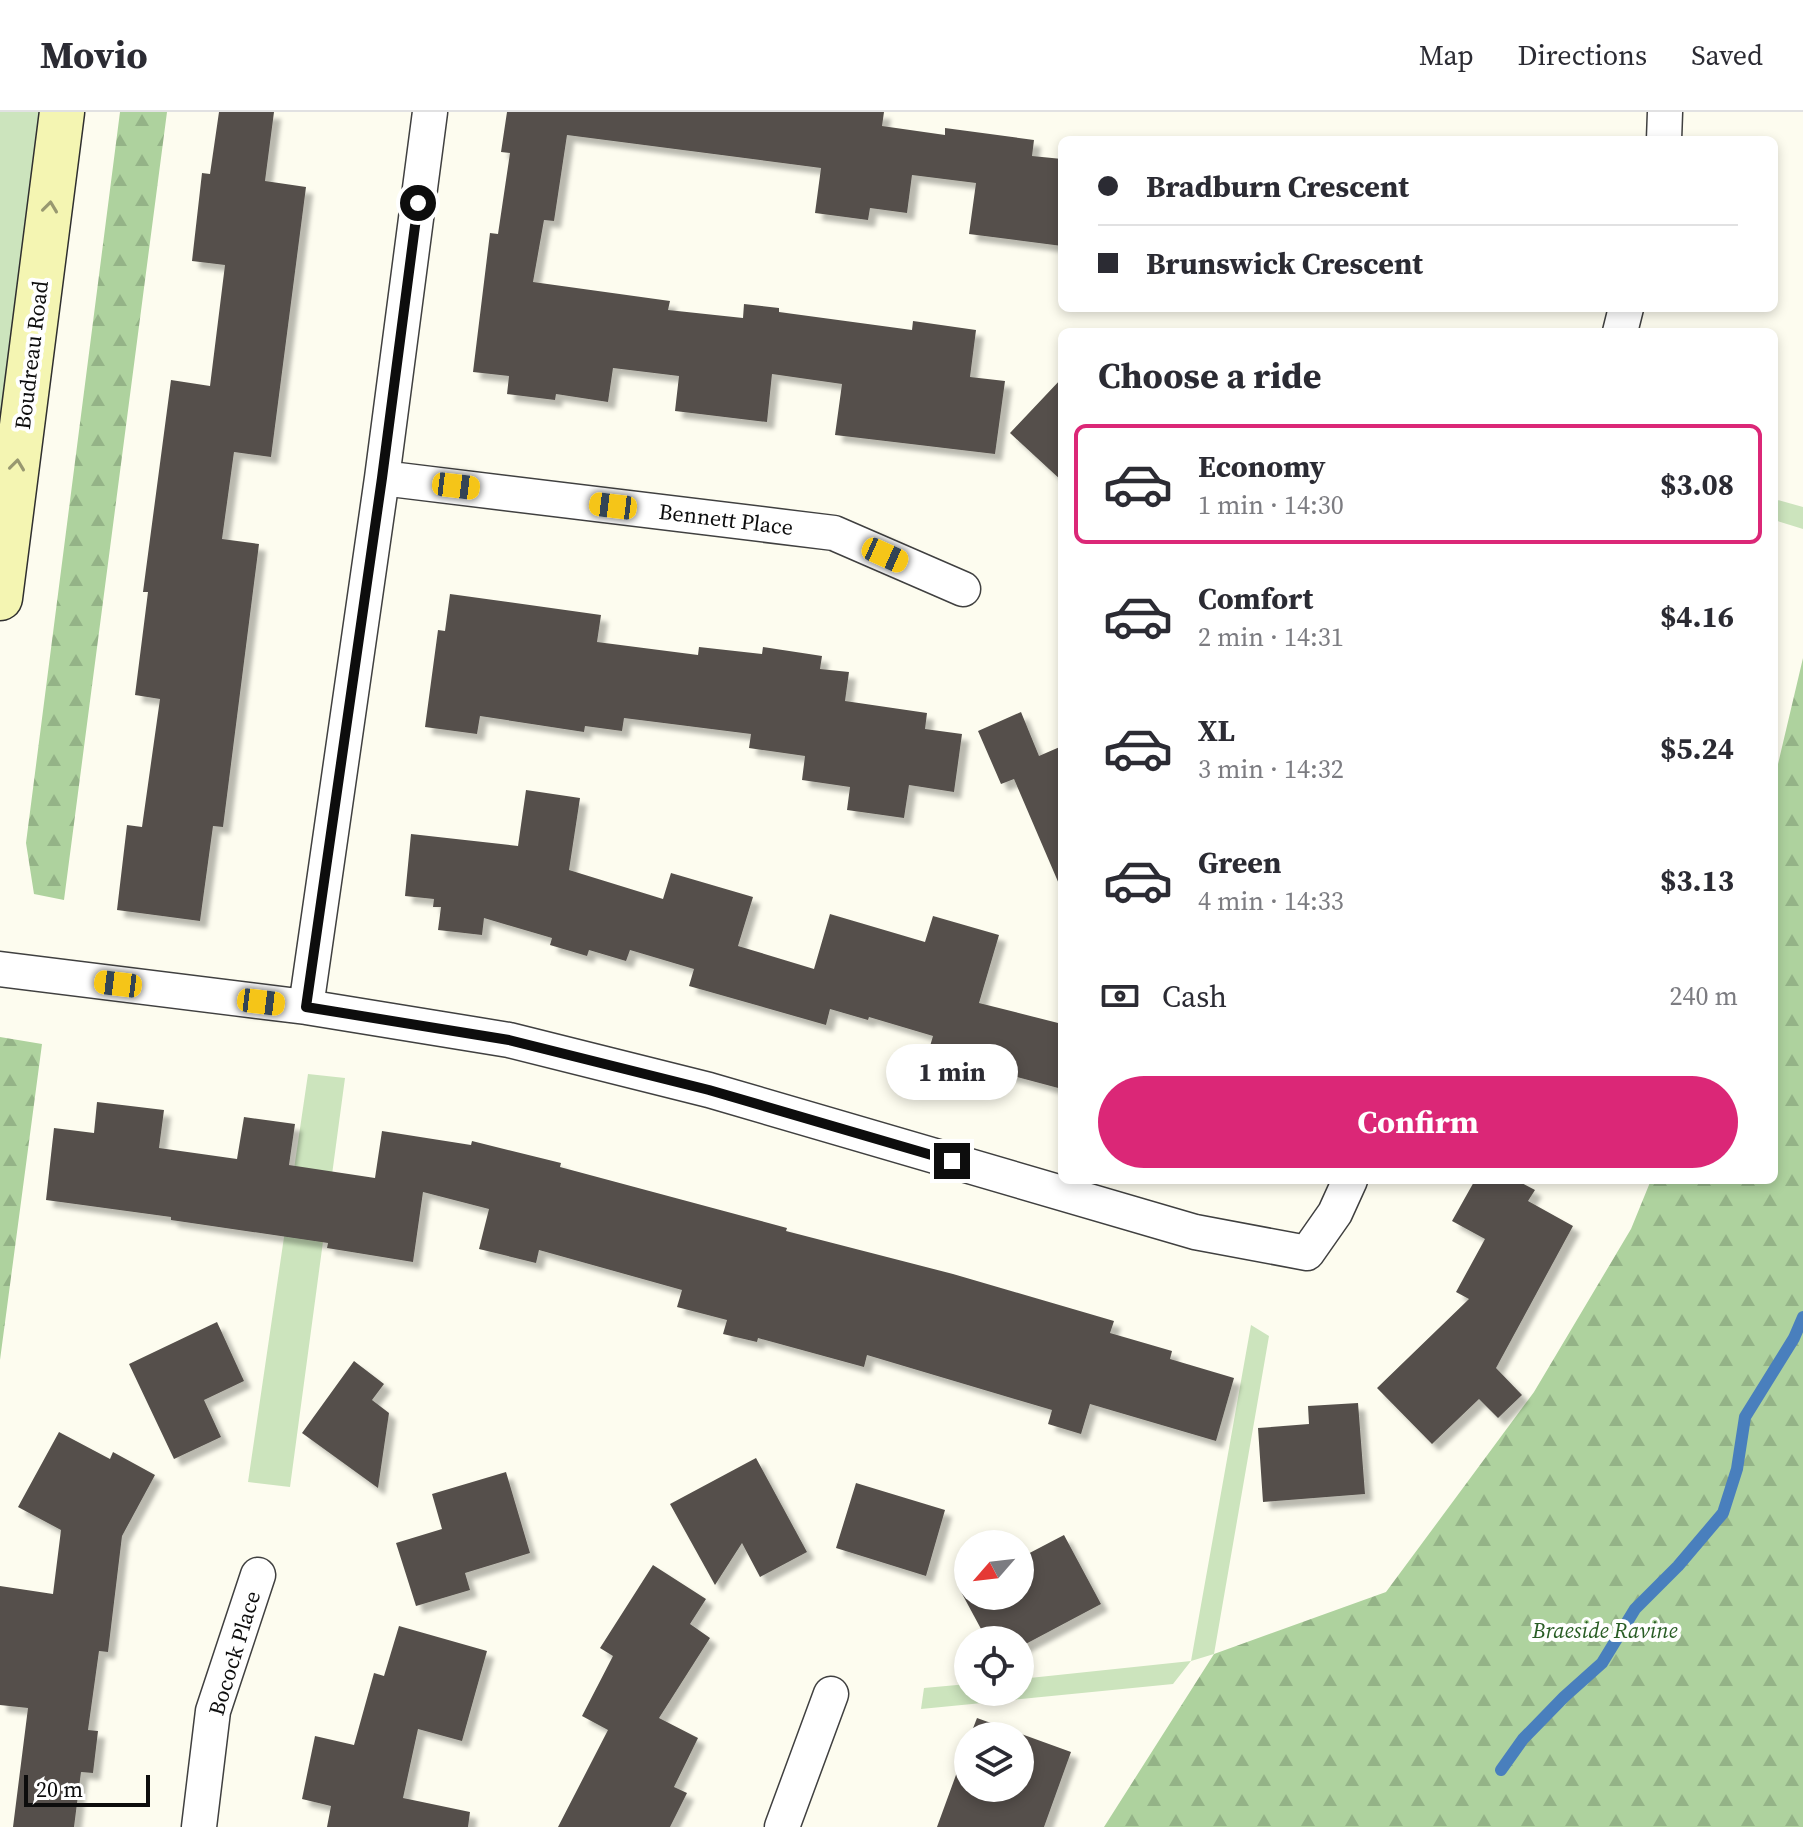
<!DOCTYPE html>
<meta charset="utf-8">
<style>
body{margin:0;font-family:"Source Serif 4",serif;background:#f2f2f3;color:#2b2b33;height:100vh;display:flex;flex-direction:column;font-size:30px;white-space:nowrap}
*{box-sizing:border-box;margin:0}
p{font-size:26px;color:#7c7c81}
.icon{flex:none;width:44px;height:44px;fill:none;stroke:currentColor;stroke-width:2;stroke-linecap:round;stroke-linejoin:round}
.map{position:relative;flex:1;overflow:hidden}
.side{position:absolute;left:1058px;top:216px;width:720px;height:856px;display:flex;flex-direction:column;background:#fff;border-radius:12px;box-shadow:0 4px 12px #0003}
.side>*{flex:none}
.top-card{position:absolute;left:1058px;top:24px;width:720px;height:176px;border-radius:12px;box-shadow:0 4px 12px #0003;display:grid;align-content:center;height:176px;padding:0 40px;background:#fff}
.needle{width:52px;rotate:242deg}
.controls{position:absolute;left:954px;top:1418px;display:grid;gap:16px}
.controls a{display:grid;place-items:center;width:80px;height:80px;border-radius:50%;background:#fff;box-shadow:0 4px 12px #0003;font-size:40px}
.scale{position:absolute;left:24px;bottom:20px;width:126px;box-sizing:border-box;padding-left:8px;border:4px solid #0d0d0d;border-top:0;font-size:22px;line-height:28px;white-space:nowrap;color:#0d0d0d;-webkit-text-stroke:6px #fff;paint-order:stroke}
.end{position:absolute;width:36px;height:36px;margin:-18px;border:10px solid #0d0d0d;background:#fff;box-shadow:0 0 0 4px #fff}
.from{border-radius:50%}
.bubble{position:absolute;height:56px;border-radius:28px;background:#fff;box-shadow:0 4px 12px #0003;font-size:26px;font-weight:700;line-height:56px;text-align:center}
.car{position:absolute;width:24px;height:48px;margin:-24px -12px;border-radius:10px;box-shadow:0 0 6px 2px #0007;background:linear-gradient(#f5c518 24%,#345 0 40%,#f5c518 0 76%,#345 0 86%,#f5c518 0)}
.top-card b{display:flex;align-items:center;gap:28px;height:76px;font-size:30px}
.top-card b+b{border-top:2px solid #e1e1e2}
.top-card i{width:20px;height:20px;background:#2b2b33}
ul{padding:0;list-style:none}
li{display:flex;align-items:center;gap:24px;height:120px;margin:0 16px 12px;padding:0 24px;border:4px solid transparent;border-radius:12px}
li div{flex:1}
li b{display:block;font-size:30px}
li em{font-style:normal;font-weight:700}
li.on{border-color:#db2777}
li>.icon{width:72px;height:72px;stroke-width:1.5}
h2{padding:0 40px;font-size:36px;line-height:96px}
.pay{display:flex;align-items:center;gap:20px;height:88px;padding:0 40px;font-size:30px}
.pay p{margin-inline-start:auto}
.button{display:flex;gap:16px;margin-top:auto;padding:16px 40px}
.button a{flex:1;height:92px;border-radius:48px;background:#db2777;color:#fff;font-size:32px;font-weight:700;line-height:92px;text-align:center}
header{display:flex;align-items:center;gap:48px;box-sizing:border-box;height:112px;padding:0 40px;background:#fff;border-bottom:2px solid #e1e1e2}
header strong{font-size:38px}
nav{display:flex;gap:44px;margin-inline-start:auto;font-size:28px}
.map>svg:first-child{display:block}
.grass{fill:#cce4bd}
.forest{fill:url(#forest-firs)}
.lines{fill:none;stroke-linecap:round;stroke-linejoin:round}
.stream{stroke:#497fbd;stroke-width:12}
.building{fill:#55504b;filter:url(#shadow)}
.minor-casing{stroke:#404040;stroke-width:37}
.secondary-casing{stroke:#2f2f2f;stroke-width:47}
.minor{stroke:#fff;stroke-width:34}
.secondary{stroke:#f4f5b2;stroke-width:44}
.oneway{stroke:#989870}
.route{stroke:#0d0d0d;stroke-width:10}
.labels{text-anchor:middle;stroke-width:8;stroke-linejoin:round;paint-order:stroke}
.street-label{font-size:22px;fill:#0d0d0d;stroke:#fff}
.park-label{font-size:22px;font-style:italic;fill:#295d25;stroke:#fff}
</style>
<header>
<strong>Movio</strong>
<nav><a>Map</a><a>Directions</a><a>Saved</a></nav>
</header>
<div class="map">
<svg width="1803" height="1715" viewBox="0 0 1803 1715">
<defs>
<pattern id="forest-firs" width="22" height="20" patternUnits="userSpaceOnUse" patternTransform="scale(2)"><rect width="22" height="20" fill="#aed29e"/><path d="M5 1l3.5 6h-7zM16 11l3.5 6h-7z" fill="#94b387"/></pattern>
<filter id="shadow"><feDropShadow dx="7" dy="7" stdDeviation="2" flood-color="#0004"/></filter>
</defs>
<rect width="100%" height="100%" fill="#fdfcef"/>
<path class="grass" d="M 0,0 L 42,0 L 0,314 Z
M 1774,387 L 1803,395 L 1803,417 L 1774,408 Z
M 308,962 L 345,966 L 290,1375 L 248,1370 Z
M 1251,1213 L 1269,1224 L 1214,1542 L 1191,1549 L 1173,1572 L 921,1597 L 924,1576 L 968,1572 L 968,1580 L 1020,1580 L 1020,1567 L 1191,1549 Z"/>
<path class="forest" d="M 120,0 L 167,0 L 64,788 L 34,782 L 26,731 Z
M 1803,546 L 1803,1715 L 1104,1715 L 1214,1542 L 1386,1480 L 1534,1280 L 1631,1117 L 1651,1068 L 1774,1068 L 1774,669 Z
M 0,925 L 42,932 L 0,1248 Z"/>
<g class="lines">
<path class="stream" d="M 1501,1658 L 1523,1627 L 1564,1585 L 1602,1551 L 1635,1497 L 1678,1454 L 1723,1401 L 1737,1357 L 1745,1305 L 1794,1226 L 1803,1205"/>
</g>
<path class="building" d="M 219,0 L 274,0 L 265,69 L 306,75 L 271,345 L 234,340 L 222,427 L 259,432 L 223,715 L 213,714 L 200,809 L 117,798 L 127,713 L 142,715 L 160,587 L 135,583 L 148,480 L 143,480 L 171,268 L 210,274 L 225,153 L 192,149 L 202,61 L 210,62 Z
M 507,0 L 884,0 L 882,14 L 945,23 L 945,16 L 1034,28 L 1032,44 L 1062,47 L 1062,134 L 969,122 L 976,71 L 912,63 L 907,101 L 870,96 L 868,108 L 815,101 L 821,56 L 567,23 L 554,109 L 544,108 L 533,170 L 670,189 L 668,198 L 743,206 L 744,192 L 779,196 L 779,200 L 912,218 L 913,209 L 976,218 L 970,265 L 1005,269 L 995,342 L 835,323 L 842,272 L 772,262 L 767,310 L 675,299 L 679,264 L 613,256 L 608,290 L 556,282 L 555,288 L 507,282 L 509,264 L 473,260 L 490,121 L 498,122 L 510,41 L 501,40 Z
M 1062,266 L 1062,369 L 1010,321 Z
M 450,482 L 601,503 L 597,530 L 698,543 L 699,535 L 762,542 L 763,535 L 822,544 L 820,557 L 849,560 L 845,589 L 927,601 L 925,617 L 962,622 L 954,680 L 909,673 L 904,706 L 847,698 L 850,675 L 802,668 L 805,644 L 749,636 L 751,622 L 624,606 L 622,619 L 585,614 L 584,620 L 480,604 L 477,622 L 425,615 L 438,518 L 445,519 Z
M 1021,600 L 1039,644 L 1062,634 L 1062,779 L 1014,667 L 1001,672 L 978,619 Z
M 526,678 L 580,686 L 569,758 L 663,787 L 671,761 L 753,785 L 738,834 L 814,857 L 830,802 L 925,830 L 933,804 L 999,823 L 979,891 L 1062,912 L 1062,977 L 928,941 L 933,924 L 869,905 L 868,908 L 830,897 L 826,913 L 689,874 L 694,857 L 630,838 L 626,849 L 589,838 L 587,844 L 550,833 L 552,826 L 484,806 L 482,823 L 438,818 L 441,795 L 433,795 L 434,787 L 405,784 L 411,722 L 518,734 Z
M 97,990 L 164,998 L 159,1036 L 237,1047 L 244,1005 L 295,1012 L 289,1053 L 375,1066 L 382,1019 L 471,1033 L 472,1029 L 561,1051 L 560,1055 L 787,1116 L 786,1119 L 953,1162 L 1114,1209 L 1110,1221 L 1172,1239 L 1170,1247 L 1234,1266 L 1216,1329 L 1090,1292 L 1081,1322 L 1048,1312 L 1052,1298 L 867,1243 L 864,1255 L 758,1226 L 757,1230 L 723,1222 L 727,1208 L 677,1195 L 682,1178 L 539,1138 L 536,1151 L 479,1137 L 489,1097 L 423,1080 L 413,1150 L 327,1136 L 328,1131 L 171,1108 L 171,1105 L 46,1088 L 54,1016 L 94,1021 Z
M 1475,1068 L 1516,1068 L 1535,1078 L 1528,1089 L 1573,1114 L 1496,1256 L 1522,1283 L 1498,1306 L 1479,1287 L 1432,1332 L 1377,1276 L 1469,1187 L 1456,1180 L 1485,1127 L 1452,1109 Z
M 217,1210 L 244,1269 L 204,1288 L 221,1325 L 174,1347 L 129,1252 Z
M 354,1249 L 384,1272 L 372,1288 L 389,1301 L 378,1376 L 302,1321 Z
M 1358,1291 L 1365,1382 L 1263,1390 L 1258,1316 L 1309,1312 L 1308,1294 Z
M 59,1320 L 110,1347 L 113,1340 L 155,1363 L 122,1424 L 108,1540 L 99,1539 L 88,1618 L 98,1619 L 93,1661 L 81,1660 L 74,1715 L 13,1715 L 28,1596 L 0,1593 L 0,1474 L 53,1482 L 61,1418 L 18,1395 Z
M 756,1346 L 807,1440 L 760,1465 L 742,1431 L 715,1473 L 670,1392 Z
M 506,1360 L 530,1441 L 465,1461 L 470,1478 L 416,1494 L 396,1431 L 442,1417 L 432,1382 Z
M 856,1371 L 945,1398 L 926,1464 L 836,1436 Z
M 1064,1423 L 1101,1492 L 1020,1535 L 1020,1528 L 987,1528 L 960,1478 L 968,1474 L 968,1484 L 1020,1484 L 1020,1446 Z
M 653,1453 L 706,1487 L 690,1512 L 710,1526 L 659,1606 L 698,1626 L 674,1675 L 687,1681 L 670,1715 L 558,1715 L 608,1618 L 582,1604 L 613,1544 L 600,1536 Z
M 399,1514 L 487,1539 L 462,1629 L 418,1617 L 403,1686 L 470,1700 L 468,1715 L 327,1715 L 331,1694 L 302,1687 L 315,1624 L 354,1633 L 374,1561 L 384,1564 Z
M 977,1606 L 1071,1640 L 1044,1715 L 937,1715 L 968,1630 L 968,1676 L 1020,1676 L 1020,1624 L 970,1624 Z"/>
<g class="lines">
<g class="minor-casing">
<path id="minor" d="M 1664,28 L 1665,0
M 1620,220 L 1626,196
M 382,366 L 834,421 L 963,477
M 0,857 L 306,895 L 509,928 L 709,978 L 1195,1120 L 1307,1141 L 1335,1101 L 1350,1068
M 306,895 L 382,366 L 430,0
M 199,1715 L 213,1599 L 258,1463
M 782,1715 L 831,1582"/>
</g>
<g class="secondary-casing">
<path id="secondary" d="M 0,486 L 62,0"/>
</g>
<use href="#minor" class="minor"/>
<use href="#secondary" class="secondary"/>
</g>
<defs><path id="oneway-chevron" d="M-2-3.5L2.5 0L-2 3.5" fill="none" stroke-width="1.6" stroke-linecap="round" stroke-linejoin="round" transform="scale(2)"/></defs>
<g class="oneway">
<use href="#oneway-chevron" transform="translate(50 95) rotate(-83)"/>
<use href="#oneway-chevron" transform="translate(17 353) rotate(-83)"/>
</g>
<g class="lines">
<path class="route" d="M 418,91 L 382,366 L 306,895 L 509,928 L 709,978 L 952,1049"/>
</g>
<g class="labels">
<g class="street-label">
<text transform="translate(31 243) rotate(-83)" y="8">Boudreau Road</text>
<text transform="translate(726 407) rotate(7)" y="8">Bennett Place</text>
<text transform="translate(234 1541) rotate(-73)" y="8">Bocock Place</text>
</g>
<g class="park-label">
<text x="1605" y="1526">Braeside Ravine</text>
</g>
</g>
</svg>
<div class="controls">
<a><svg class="needle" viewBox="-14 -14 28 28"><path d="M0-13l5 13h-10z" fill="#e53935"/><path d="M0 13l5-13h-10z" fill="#7c7c81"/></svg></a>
<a><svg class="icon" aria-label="locate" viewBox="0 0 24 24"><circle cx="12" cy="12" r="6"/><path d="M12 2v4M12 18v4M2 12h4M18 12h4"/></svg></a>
<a><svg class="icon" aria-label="layers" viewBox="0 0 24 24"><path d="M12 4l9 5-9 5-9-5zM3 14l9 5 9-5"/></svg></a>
</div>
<div class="scale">20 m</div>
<i class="end from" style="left:418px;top:91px"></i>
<i class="end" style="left:952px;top:1049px"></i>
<div class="bubble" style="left:886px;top:932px;width:132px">1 min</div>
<i class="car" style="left:456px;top:374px;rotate:97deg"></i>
<i class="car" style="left:613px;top:394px;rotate:277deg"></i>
<i class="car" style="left:885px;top:443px;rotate:114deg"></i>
<i class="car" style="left:118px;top:872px;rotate:277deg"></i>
<i class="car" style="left:261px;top:890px;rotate:97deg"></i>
<div class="top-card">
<b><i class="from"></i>Bradburn Crescent</b>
<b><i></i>Brunswick Crescent</b>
</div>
<section class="side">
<h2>Choose a ride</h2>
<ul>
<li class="on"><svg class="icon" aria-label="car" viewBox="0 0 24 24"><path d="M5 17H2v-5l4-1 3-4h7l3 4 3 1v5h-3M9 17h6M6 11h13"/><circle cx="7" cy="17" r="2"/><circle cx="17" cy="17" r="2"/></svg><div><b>Economy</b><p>1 min · 14:30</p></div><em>$3.08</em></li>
<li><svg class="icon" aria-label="car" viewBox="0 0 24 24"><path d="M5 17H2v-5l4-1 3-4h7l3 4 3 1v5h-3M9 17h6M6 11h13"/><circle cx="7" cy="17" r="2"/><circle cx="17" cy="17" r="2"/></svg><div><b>Comfort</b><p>2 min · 14:31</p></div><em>$4.16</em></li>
<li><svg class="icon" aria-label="car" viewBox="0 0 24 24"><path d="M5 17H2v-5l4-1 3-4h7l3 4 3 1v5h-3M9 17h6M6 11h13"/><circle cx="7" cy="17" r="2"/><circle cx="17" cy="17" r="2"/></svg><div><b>XL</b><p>3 min · 14:32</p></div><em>$5.24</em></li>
<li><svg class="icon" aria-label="car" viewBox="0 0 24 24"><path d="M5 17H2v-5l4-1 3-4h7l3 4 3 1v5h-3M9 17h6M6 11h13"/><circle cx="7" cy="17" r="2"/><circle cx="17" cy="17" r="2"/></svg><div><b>Green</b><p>4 min · 14:33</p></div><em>$3.13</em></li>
</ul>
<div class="pay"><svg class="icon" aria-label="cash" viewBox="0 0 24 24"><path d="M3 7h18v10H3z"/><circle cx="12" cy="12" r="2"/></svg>Cash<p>240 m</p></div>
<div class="button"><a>Confirm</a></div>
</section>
</div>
